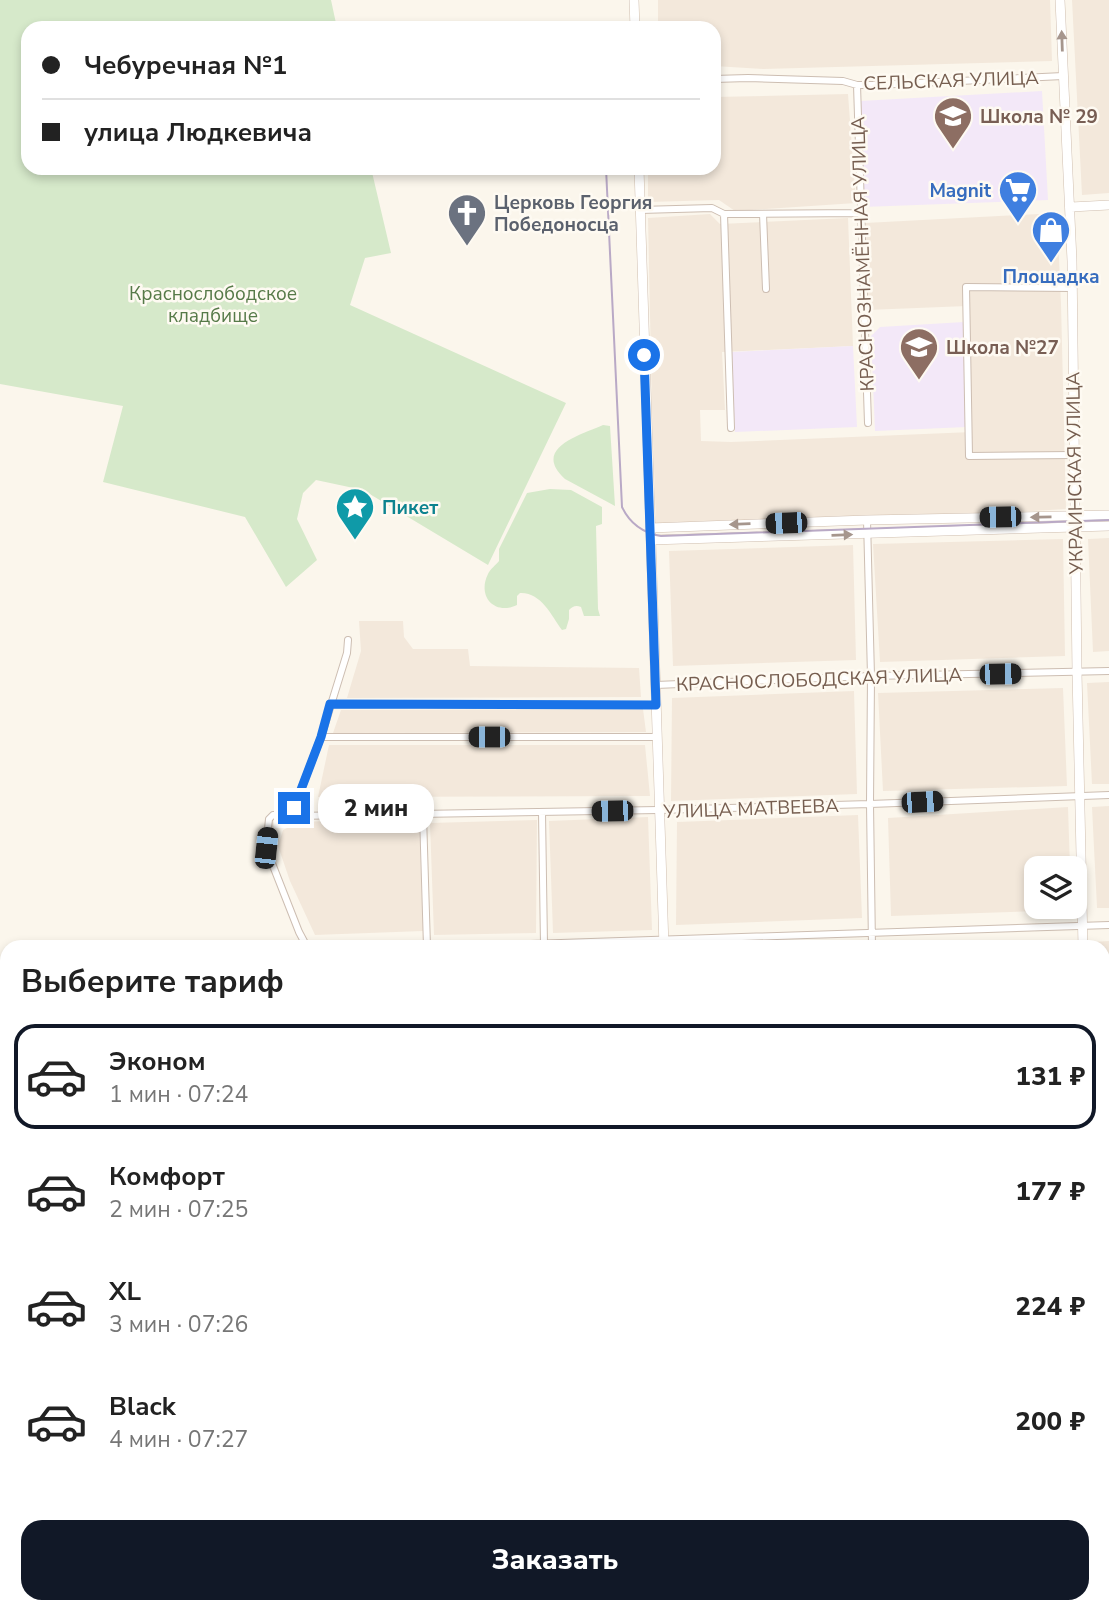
<!DOCTYPE html>
<html lang="ru">
<meta charset="utf-8">
<style>
body{margin:0;font-family:"Nunito Sans",sans-serif;background:#f6f6f6;color:#222;height:100vh;display:flex;flex-direction:column;font-size:26px;white-space:nowrap}
*{box-sizing:border-box;margin:0}
p{font-size:23px;color:#767676}
.icon{flex:none;width:38px;height:38px;fill:none;stroke:currentColor;stroke-width:2;stroke-linecap:round;stroke-linejoin:round}
.map{position:relative;flex:1;overflow:hidden}
.sheet{position:absolute;left:0px;top:940px;width:1110px;height:674px;display:flex;flex-direction:column;background:#fff;border-radius:21px 21px 0 0;box-shadow:0 4px 10px #0003}
.sheet>*{flex:none}
.guide{position:absolute;left:21px;top:21px;width:700px;height:154px;border-radius:21px;box-shadow:0 4px 10px #0003;display:grid;align-content:center;height:154px;padding:0 21px;background:#fff}
.tools{position:absolute;left:1024px;top:856px;display:grid;gap:14px}
.tools a{display:grid;place-items:center;width:63px;height:63px;border-radius:14px;background:#fff;box-shadow:0 4px 10px #0003;font-size:35px}
.end{position:absolute;width:32px;height:32px;margin:-16px;border:9px solid #1a73e8;background:#fff;box-shadow:0 0 0 4px #fff}
.from{border-radius:50%}
.bubble{position:absolute;height:49px;border-radius:21px;background:#fff;box-shadow:0 4px 10px #0003;font-size:23px;font-weight:800;line-height:49px;text-align:center}
.car{position:absolute;width:21px;height:42px;margin:-21px -10px;border-radius:9px;box-shadow:0 0 5px 2px #0007;background:linear-gradient(#222 24%,#8ab4d8 0 40%,#222 0 76%,#8ab4d8 0 86%,#222 0)}
.guide b{display:flex;align-items:center;gap:24px;height:66px;font-size:26px}
.guide b+b{border-top:2px solid #e0e0e0}
.guide i{width:18px;height:18px;background:#222}
ul{padding:0;list-style:none}
li{display:flex;align-items:center;gap:21px;height:105px;margin:0 14px 10px;padding:0 7px;border:4px solid transparent;border-radius:21px}
li div{flex:1}
li b{display:block;font-size:26px}
li em{font-style:normal;font-weight:800}
li.on{border-color:#111827}
li>.icon{width:63px;height:63px;stroke-width:1.5}
h2{padding:0 21px;font-size:32px;line-height:84px}
.action{display:flex;gap:14px;margin-top:auto;padding:14px 21px}
.action a{flex:1;height:80px;border-radius:21px;background:#111827;color:#fff;font-size:28px;font-weight:800;line-height:80px;text-align:center}
.map>svg:first-child{display:block}
.residential{fill:#f3e8db}
.education{fill:#f3e8f8}
.green{fill:#d6e9ca}
.lines{fill:none;stroke-linecap:round;stroke-linejoin:round}
.street-casing{stroke:#cdbeb2;stroke-width:8}
.secondary-casing{stroke:#d0bfb0;stroke-width:10}
.street{stroke:#fff;stroke-width:6}
.secondary{stroke:#fff;stroke-width:9}
.tram{stroke:#b9a9c6;stroke-width:2}
.rail-casing{stroke:#b9a9c6;stroke-width:4.5}
.rail{stroke:#fefaf2;stroke-width:2;stroke-dasharray:5;stroke-linecap:butt}
.oneway{fill:#a6968d}
.route{stroke:#1a73e8;stroke-width:9}
.labels{text-anchor:middle;stroke-width:5;stroke-linejoin:round;paint-order:stroke}
.street-label{font-size:19px;fill:#765e50;stroke:#fefaf2}
.education-label{font-size:19px;font-weight:bold;fill:#785e54;stroke:#fefaf2;text-anchor:start}
.shop-label{font-size:19px;font-weight:bold;fill:#366cbe;stroke:#fefaf2;text-anchor:end}
.worship-label{font-size:19px;font-weight:bold;fill:#5b616d;stroke:#fefaf2;text-anchor:start}
.park-label{font-size:19px;fill:#567a48;stroke:#fefaf2}
.culture-label{font-size:19px;font-weight:bold;fill:#0d838f;stroke:#fefaf2;text-anchor:start}
</style>
<div class="map">
<svg width="1109" height="1613" viewBox="0 0 1109 1613">
<rect width="100%" height="100%" fill="#fbf6ec"/>
<path class="residential" d="M 658,0 L 1050,0 L 1052,61 L 763,69 L 714,66 L 714,28 L 658,28 Z
M 1072,0 L 1109,0 L 1109,193 L 1082,195 Z
M 848,94 L 856,203 L 735,211 L 719,200 L 648,202 L 648,168 L 714,168 L 714,97 Z
M 1057,213 L 1061,304 L 1066,509 L 899,519 L 656,524 L 652,412 L 648,218 L 710,214 L 720,224 L 848,218 L 853,346 L 722,352 L 725,410 L 700,410 L 701,441 L 731,442 L 972,432 L 967,306 L 867,310 L 865,223 Z
M 1109,538 L 1109,651 L 1093,652 L 1088,539 Z
M 1063,539 L 1065,656 L 880,662 L 873,544 Z
M 853,545 L 856,660 L 673,666 L 669,551 Z
M 359,621 L 403,621 L 404,637 L 413,649 L 468,649 L 470,666 L 639,668 L 641,697 L 347,698 L 361,651 Z
M 1109,682 L 1109,784 L 1092,784 L 1087,683 Z
M 1063,688 L 1067,786 L 883,791 L 878,693 Z
M 854,691 L 857,794 L 671,801 L 672,698 Z
M 643,709 L 646,732 L 333,733 L 341,710 Z
M 329,745 L 645,745 L 650,796 L 318,797 Z
M 1109,806 L 1109,908 L 1097,908 L 1092,807 Z
M 1068,807 L 1070,868 L 1036,868 L 1036,906 L 1071,907 L 1072,910 L 891,916 L 888,818 Z
M 858,815 L 862,918 L 676,925 L 677,822 Z
M 648,817 L 652,930 L 553,933 L 549,821 Z
M 419,818 L 423,931 L 315,935 L 290,881 L 278,846 L 283,830 L 299,822 Z
M 537,820 L 536,933 L 434,935 L 430,823 Z
M 1069,941 L 1069,947 L 884,946 Z
M 1109,941 L 1109,1046 L 1103,1047 L 1102,947 L 1092,947 L 1092,942 Z
M 1102,1076 L 1109,1076 L 1109,1205 L 1103,1205 Z
M 0,1167 L 7,1169 L 7,1277 L 0,1275 Z
M 1102,1233 L 1109,1233 L 1109,1330 L 1103,1330 Z
M 0,1302 L 7,1304 L 7,1402 L 0,1400 Z
M 1103,1359 L 1109,1359 L 1109,1431 L 1103,1429 Z
M 1102,1518 L 1109,1520 L 1109,1579 L 1103,1578 Z
M 7,1586 L 7,1606 L 879,1607 L 878,1613 L 1,1613 Z
M 1103,1599 L 1109,1600 L 1109,1613 L 901,1613 L 902,1606 L 1102,1606 Z"/>
<path class="education" d="M 1042,91 L 1048,200 L 863,207 L 860,101 Z
M 964,322 L 967,427 L 875,431 L 871,336 L 880,327 Z
M 853,346 L 857,427 L 735,432 L 731,352 Z"/>
<path class="green" d="M 0,0 L 331,0 L 337,28 L 28,28 L 28,168 L 371,168 L 391,253 L 365,258 L 350,305 L 566,403 L 488,565 L 363,490 L 316,480 L 303,493 L 297,519 L 317,560 L 286,587 L 245,517 L 103,482 L 123,406 L 0,384 Z
M 603,425 L 610,426 L 615,506 L 565,479 C 531,448 581,435 603,425 Z
M 550,489 L 571,490 L 602,507 L 602,524 L 596,526 L 598,609 L 600,616 L 584,616 L 581,607 C 576,605 573,606 569,610 L 569,619 L 566,629 L 562,630 C 551,615 541,592 520,593 L 517,596 L 517,605 C 494,616 477,596 488,574 C 490,569 496,565 499,561 L 499,549 L 527,493 Z"/>
<g class="lines">
<g class="street-casing">
<path id="street" d="M 714,79 L 748,78 L 843,81 L 857,85 L 875,85 L 1063,76
M 857,85 L 868,423
M 640,210 L 712,208 L 724,214 L 861,213
M 724,214 L 731,428
M 763,214 L 766,289
M 1073,288 L 966,287 L 969,456 L 1074,455
M 867,520 L 871,676 L 870,804 L 872,947
M 656,685 L 871,676 L 1109,671
M 330,704 L 656,705
M 321,737 L 657,737
M 542,812 L 544,945
M 423,815 L 427,947
M 294,816 L 294,808 L 321,737 L 347,653 L 348,640
M 307,947 L 299,932 L 266,848 L 269,819 L 273,815 L 294,816 L 658,810 L 870,804 L 1109,795
M 441,947 L 1109,925
M 1102,1058 L 1109,1058
M 0,1287 L 7,1289
M 1102,1346 L 1109,1346
M 0,1424 L 7,1426
M 1102,1514 L 1109,1517
M 0,1547 L 7,1498
M 1102,1592 L 1109,1593
M 185,1606 L 186,1613
M 623,1613 L 625,1606
M 696,1613 L 697,1606"/>
</g>
<g class="secondary-casing">
<path id="secondary" d="M 634,0 L 635,28
M 1060,0 L 1072,261 L 1077,672 L 1083,947
M 639,168 L 664,947
M 1071,207 L 1109,205
M 650,528 L 867,520 L 1109,515
M 651,540 L 1109,526
M 0,1048 L 7,1050
M 0,1147 L 7,1149
M 1102,1216 L 1109,1216
M 1102,1435 L 1109,1437
M 0,1520 L 7,1520
M 890,1613 L 891,1606"/>
</g>
<use href="#street" class="street"/>
<use href="#secondary" class="secondary"/>
<path class="tram" d="M 606,168 L 622,507 C 630,524 643,533 661,536 L 1109,520
M 0,1411 L 7,1413
M 1102,1589 L 1109,1590"/>
<g class="rail-casing">
<path id="rail" d="M 0,1107 L 7,1109
M 1102,1496 L 1109,1498"/>
</g>
<use href="#rail" class="rail"/>
</g>
<defs><path id="oneway-solid" d="M-6-.8H1V-3.2L6.5 0L1 3.2V.8H-6Z" transform="scale(1.75)"/></defs>
<g class="oneway">
<use href="#oneway-solid" transform="translate(1062 41) rotate(-92)"/>
<use href="#oneway-solid" transform="translate(1041 517) rotate(179)"/>
<use href="#oneway-solid" transform="translate(740 524) rotate(178)"/>
<use href="#oneway-solid" transform="translate(842 535) rotate(-2)"/>
</g>
<g class="lines">
<path class="route" d="M 294,808 L 321,737 L 330,704 L 656,705 L 644,355"/>
</g>
<defs>
<g id="school-pin" transform="scale(2.0125)"><path d="M0 17L-7.5 6A9.5 9.5 0 1 1 7.5 6Z" fill="#8d6e63" stroke="#fefaf2"/><path d="M0-5L7-2L0 1L-7-2ZM-4 1L0 2.5L4 1V4Q0 6-4 4Z" fill="#fff"/></g>
<g id="supermarket-pin" transform="scale(2.0125)"><path d="M0 17L-7.5 6A9.5 9.5 0 1 1 7.5 6Z" fill="#3f7fe0" stroke="#fefaf2"/><path d="M-6-5.5h2.5l.6 2H6L4.5 2H-2.5L-4.4-4H-6ZM-1.5 3.2a1.3 1.3 0 1 0 .1 0ZM3 3.2a1.3 1.3 0 1 0 .1 0Z" fill="#fff"/></g>
<g id="church-pin" transform="scale(2.0125)"><path d="M0 17L-7.5 6A9.5 9.5 0 1 1 7.5 6Z" fill="#6b7280" stroke="#fefaf2"/><path d="M-1.2-6h2.4v3.5h3.3v2.4h-3.3V6h-2.4V-.1h-3.3v-2.4h3.3Z" fill="#fff"/></g>
<g id="shop-pin" transform="scale(2.0125)"><path d="M0 17L-7.5 6A9.5 9.5 0 1 1 7.5 6Z" fill="#3f7fe0" stroke="#fefaf2"/><path d="M-5-2.5h2.3a2.7 3.5 0 0 1 5.4 0H5L5.5 6h-11ZM-1.5-2.5h3a1.5 2.3 0 0 0-3 0Z" fill="#fff"/></g>
<g id="sight-pin" transform="scale(2.0125)"><path d="M0 17L-7.5 6A9.5 9.5 0 1 1 7.5 6Z" fill="#0f9aa8" stroke="#fefaf2"/><path d="M0-6L1.8-2.2L6-1.7L2.9 1.2L3.7 5.4L0 3.3L-3.7 5.4L-2.9 1.2L-6-1.7L-1.8-2.2Z" fill="#fff"/></g>
</defs>
<g fill-rule="evenodd">
<use href="#school-pin" x="953" y="116"/>
<use href="#supermarket-pin" x="1018" y="190"/>
<use href="#church-pin" x="467" y="213"/>
<use href="#shop-pin" x="1051" y="230"/>
<use href="#school-pin" x="919" y="347"/>
<use href="#sight-pin" x="355" y="507"/>
</g>
<g class="labels">
<g class="street-label">
<text transform="translate(951 80) rotate(-2)" y="7">СЕЛЬСКАЯ УЛИЦА</text>
<text transform="translate(862 254) rotate(-92)" y="7">КРАСНОЗНАМЁННАЯ УЛИЦА</text>
<text transform="translate(1074 473) rotate(-91)" y="7">УКРАИНСКАЯ УЛИЦА</text>
<text transform="translate(819 679) rotate(-2)" y="7">КРАСНОСЛОБОДСКАЯ УЛИЦА</text>
<text transform="translate(751 808) rotate(-2)" y="7">УЛИЦА МАТВЕЕВА</text>
</g>
<g class="education-label">
<text x="980" y="123">Школа № 29</text>
<text x="946" y="354">Школа №27</text>
</g>
<g class="shop-label">
<text x="991" y="197">Magnit</text>
<text x="1051" y="283" text-anchor="middle">Площадка</text>
</g>
<g class="worship-label">
<text x="494" y="209">Церковь Георгия<tspan x="494" dy="22">Победоносца</tspan></text>
</g>
<g class="park-label">
<text x="213" y="300">Краснослободское<tspan x="213" dy="22">кладбище</tspan></text>
</g>
<g class="culture-label">
<text x="382" y="514">Пикет</text>
</g>
</g>
</svg>
<div class="tools">
<a><svg class="icon" aria-label="layers" viewBox="0 0 24 24"><path d="M12 4l9 5-9 5-9-5zM3 14l9 5 9-5"/></svg></a>
</div>
<i class="end from" style="left:644px;top:355px"></i>
<i class="end" style="left:294px;top:808px"></i>
<div class="bubble" style="left:318px;top:784px;width:116px">2 мин</div>
<i class="car" style="left:1000px;top:517px;rotate:269deg"></i>
<i class="car" style="left:786px;top:523px;rotate:268deg"></i>
<i class="car" style="left:1000px;top:674px;rotate:89deg"></i>
<i class="car" style="left:489px;top:737px;rotate:270deg"></i>
<i class="car" style="left:922px;top:802px;rotate:87deg"></i>
<i class="car" style="left:612px;top:811px;rotate:269deg"></i>
<i class="car" style="left:266px;top:848px;rotate:6deg"></i>
<div class="guide">
<b><i class="from"></i>Чебуречная №1</b>
<b><i></i>улица Людкевича</b>
</div>
<section class="sheet">
<h2>Выберите тариф</h2>
<ul>
<li class="on"><svg class="icon" aria-label="car" viewBox="0 0 24 24"><path d="M5 17H2v-5l4-1 3-4h7l3 4 3 1v5h-3M9 17h6M6 11h13"/><circle cx="7" cy="17" r="2"/><circle cx="17" cy="17" r="2"/></svg><div><b>Эконом</b><p>1 мин · 07:24</p></div><em>131 ₽</em></li>
<li><svg class="icon" aria-label="car" viewBox="0 0 24 24"><path d="M5 17H2v-5l4-1 3-4h7l3 4 3 1v5h-3M9 17h6M6 11h13"/><circle cx="7" cy="17" r="2"/><circle cx="17" cy="17" r="2"/></svg><div><b>Комфорт</b><p>2 мин · 07:25</p></div><em>177 ₽</em></li>
<li><svg class="icon" aria-label="car" viewBox="0 0 24 24"><path d="M5 17H2v-5l4-1 3-4h7l3 4 3 1v5h-3M9 17h6M6 11h13"/><circle cx="7" cy="17" r="2"/><circle cx="17" cy="17" r="2"/></svg><div><b>XL</b><p>3 мин · 07:26</p></div><em>224 ₽</em></li>
<li><svg class="icon" aria-label="car" viewBox="0 0 24 24"><path d="M5 17H2v-5l4-1 3-4h7l3 4 3 1v5h-3M9 17h6M6 11h13"/><circle cx="7" cy="17" r="2"/><circle cx="17" cy="17" r="2"/></svg><div><b>Black</b><p>4 мин · 07:27</p></div><em>200 ₽</em></li>
</ul>
<div class="action"><a>Заказать</a></div>
</section>
</div>
